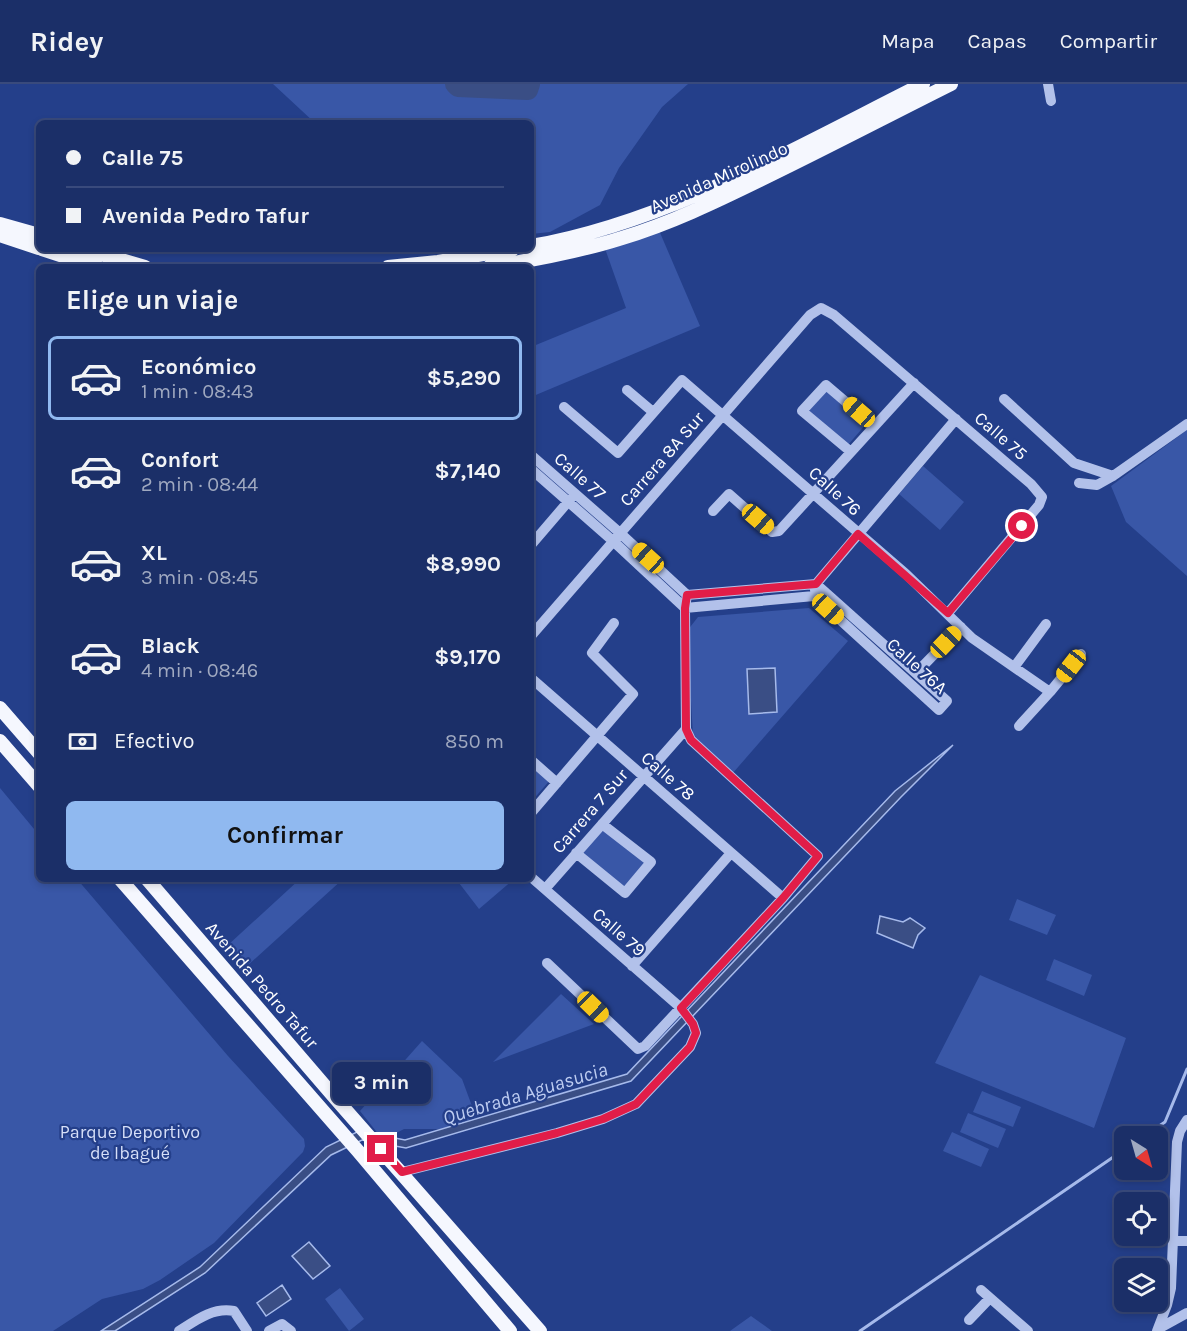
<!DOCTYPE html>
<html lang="es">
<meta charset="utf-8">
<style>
body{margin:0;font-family:Karla,sans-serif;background:#283b71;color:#f1f3f6;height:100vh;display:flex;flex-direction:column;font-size:22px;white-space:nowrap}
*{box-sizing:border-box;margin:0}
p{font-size:20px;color:#a0a9c0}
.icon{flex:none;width:33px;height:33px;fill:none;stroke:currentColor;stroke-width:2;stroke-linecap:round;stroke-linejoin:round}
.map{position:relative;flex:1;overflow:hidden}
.side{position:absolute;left:36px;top:180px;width:498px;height:618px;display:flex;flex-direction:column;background:#1b2f68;border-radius:9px;box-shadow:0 3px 9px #0003,0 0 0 2px #394a7c}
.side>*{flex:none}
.hud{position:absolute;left:36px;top:36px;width:498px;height:132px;border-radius:9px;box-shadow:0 3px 9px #0003,0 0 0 2px #394a7c;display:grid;align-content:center;height:132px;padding:0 30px;background:#1b2f68}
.needle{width:39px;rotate:143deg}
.fabs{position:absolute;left:1114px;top:1042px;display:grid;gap:12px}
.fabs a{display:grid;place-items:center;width:54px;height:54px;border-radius:9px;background:#1b2f68;box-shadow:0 3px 9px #0003,0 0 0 2px #394a7c;font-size:30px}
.end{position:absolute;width:27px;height:27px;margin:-14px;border:8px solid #e11d48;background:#fff;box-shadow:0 0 0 3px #fff}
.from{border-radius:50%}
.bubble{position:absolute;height:42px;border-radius:9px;background:#1b2f68;box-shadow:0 3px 9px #0003,0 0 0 2px #394a7c;font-size:20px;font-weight:700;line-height:42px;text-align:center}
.car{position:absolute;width:18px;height:36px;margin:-18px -9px;border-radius:8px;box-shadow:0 0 4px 2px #0007;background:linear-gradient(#f5c518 24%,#345 0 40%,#f5c518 0 76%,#345 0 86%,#f5c518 0)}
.hud b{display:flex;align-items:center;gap:21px;height:57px;font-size:22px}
.hud b+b{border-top:2px solid #394a7c}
.hud i{width:15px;height:15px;background:#f1f3f6}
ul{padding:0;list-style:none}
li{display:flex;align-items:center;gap:18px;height:84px;margin:0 12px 9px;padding:0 18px;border:3px solid transparent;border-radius:9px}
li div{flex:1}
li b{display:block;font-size:22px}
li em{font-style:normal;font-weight:700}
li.active{border-color:#90b9f0}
li>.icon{width:54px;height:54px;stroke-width:1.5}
h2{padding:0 30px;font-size:27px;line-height:72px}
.pay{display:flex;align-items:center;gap:15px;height:66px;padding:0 30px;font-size:22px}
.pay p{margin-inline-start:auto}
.cta{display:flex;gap:12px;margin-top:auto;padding:12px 30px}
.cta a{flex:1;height:69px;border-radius:9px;background:#90b9f0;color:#111;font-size:24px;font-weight:700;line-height:69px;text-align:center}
header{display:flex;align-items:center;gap:36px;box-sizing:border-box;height:84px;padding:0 30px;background:#1b2f68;border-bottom:2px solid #394a7c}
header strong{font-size:28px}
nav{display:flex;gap:33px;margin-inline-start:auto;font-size:21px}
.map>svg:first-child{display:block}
.green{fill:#3957a7}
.water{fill:#3a4e85;stroke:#a6baeb;stroke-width:1.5}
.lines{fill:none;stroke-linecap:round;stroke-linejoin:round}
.stream{stroke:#a6baeb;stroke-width:3}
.river{stroke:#3a4e85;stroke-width:20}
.minor{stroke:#b2c1ea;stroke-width:10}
.major{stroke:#f5f7fe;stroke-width:14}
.route{stroke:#e11d48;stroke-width:8}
.labels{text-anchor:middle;stroke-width:4.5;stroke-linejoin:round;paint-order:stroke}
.street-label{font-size:18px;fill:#fff;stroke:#243f8a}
.park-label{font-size:18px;fill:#d6dff8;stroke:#243f8a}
.water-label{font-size:20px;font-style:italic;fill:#bdccf1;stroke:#243f8a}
</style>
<header>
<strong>Ridey</strong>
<nav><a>Mapa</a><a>Capas</a><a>Compartir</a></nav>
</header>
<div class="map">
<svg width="1187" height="1247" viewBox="0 0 1187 1247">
<rect width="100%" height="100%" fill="#243f8a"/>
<path class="green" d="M 273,0 L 688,0 L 662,23 L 619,84 L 600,121 L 550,148 L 531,150 L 531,39 L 315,39 Z
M 655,137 L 700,242 L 531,313 L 531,263 L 626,224 L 602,156 Z
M 825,304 L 867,339 L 847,362 L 805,327 Z
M 1187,346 L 1187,492 L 1126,438 L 1111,402 Z
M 923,382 L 964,418 L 940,446 L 899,410 Z
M 809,524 L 848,557 L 732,690 L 693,652 L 687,547 L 698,533 Z
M 531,679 L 551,695 L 531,718 Z
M 0,704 L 39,751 L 39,795 L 77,795 L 228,972 L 304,1055 L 305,1062 L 303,1068 L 214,1159 L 160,1196 L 143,1205 L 102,1215 L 53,1247 L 0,1247 Z
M 602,745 L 649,780 L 625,807 L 581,771 Z
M 300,795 L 343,795 L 247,882 L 228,861 Z
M 456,795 L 514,795 L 479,825 Z
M 1017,815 L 1056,831 L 1047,851 L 1009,836 Z
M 1054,875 L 1092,891 L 1084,912 L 1046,896 Z
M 980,891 L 1126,954 L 1094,1044 L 935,979 Z
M 561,910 L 594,940 L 493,978 Z
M 422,957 L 462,995 L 476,1033 L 445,1045 L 404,1045 L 383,1056 L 360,1027 Z
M 982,1007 L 1021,1023 L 1013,1043 L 973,1028 Z
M 968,1029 L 1006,1045 L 998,1064 L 960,1048 Z
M 952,1048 L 989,1065 L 981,1083 L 943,1067 Z
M 340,1204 L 364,1235 L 349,1247 L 325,1215 Z
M 751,1232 L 772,1247 L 730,1247 Z"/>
<path class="water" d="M 455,0 L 524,0 L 483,13 Z
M 775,584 L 777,628 L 749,630 L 747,585 Z
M 953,661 L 901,713 L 631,997 L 406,1064 L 362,1056 L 331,1071 L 205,1189 L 115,1247 L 101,1247 L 200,1183 L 326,1063 L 359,1047 L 405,1056 L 627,990 L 895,707 Z
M 880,832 L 903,838 L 910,834 L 925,844 L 918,851 L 913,864 L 877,849 Z
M 309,1158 L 330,1182 L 313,1195 L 292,1172 Z
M 282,1201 L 291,1215 L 266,1232 L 257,1219 Z"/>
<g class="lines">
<path class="stream" d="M 1143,1053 L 1165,1038 L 1187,985
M 860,1247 L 1125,1065"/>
<path class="river" d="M 455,0 L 458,3 L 528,6 L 530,0"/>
<path class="minor" d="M 1048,0 L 1051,17
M 627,306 L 653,328
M 1004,315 L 1074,379 L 1113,392
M 564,323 L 618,369 L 682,296 L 906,490 L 972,554 L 1050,608
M 851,368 L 802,327 L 826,301 L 874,342
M 531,371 L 620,449 L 687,511
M 531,385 L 613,457 L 685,524
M 1079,399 L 1097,401 L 1113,392 L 1187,340
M 713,427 L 729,410 L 772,448 L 779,447 L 914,299
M 531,461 L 573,412
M 815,506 L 816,500 L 956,335
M 687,511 L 816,500 L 947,617 L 939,626 L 814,512
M 685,524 L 814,512
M 531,552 L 810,231 L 821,224 L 834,231 L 1031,400 L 1042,413 L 1039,421 L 948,529
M 1015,582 L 1046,540
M 916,589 L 961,543
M 531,594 L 783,814
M 1019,642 L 1050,608 L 1081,570
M 531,676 L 557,699
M 531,729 L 633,610 L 592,569 L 614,539
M 576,769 L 625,809 L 651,778 L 602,740
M 545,805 L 686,645
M 547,879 L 638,965 L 645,962 L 783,814 L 818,772 L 691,656 L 686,645 L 685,524 L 687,511
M 632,882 L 731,769
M 402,1088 L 557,1049 L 603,1035 L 636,1020 L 690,963 L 696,949 L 693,940 L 681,924 L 531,793
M 1172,1157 L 1187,1157
M 981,1206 L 1028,1247
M 969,1236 L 990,1214
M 1158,1245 L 1187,1229
M 179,1247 C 196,1236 213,1223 234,1227 L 247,1247
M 269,1247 L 282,1240 L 291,1247
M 1157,1247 L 1167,1221 L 1171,1204 L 1177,1058 L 1180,1047 L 1187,1036"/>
<path class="major" d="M 0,140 L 39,151
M 0,151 L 39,164
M 531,162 C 666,139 801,61 923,0
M 42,165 L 97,183
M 84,165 L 145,183
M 388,183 L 438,178 L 513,165
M 489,183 C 534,176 578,168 622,154 C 669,140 715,118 760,96 C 824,65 887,32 951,0
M 0,624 L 39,669
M 0,657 L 39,702
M 120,795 L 358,1067 L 510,1247
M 147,795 L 336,1015 L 540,1247"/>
</g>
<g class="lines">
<path class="route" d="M 381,1065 L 402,1088 L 557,1049 L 603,1035 L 636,1020 L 690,963 L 696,949 L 693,940 L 681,924 L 783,814 L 818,772 L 691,656 L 686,645 L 685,524 L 687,511 L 816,500 L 858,450 L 948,529 L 1022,442"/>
</g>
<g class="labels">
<g class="street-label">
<text transform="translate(719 93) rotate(-24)" y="6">Avenida Mirolindo</text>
<text transform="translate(1001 352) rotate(41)" y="6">Calle 75</text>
<text transform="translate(662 375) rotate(-49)" y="6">Carrera 8A Sur</text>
<text transform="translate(580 392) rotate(41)" y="6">Calle 77</text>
<text transform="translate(835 407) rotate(42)" y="6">Calle 76</text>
<text transform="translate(917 582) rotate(42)" y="6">Calle 76A</text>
<text transform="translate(668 692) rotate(41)" y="6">Calle 78</text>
<text transform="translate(590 727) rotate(-49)" y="6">Carrera 7 Sur</text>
<text transform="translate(619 848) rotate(41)" y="6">Calle 79</text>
<text transform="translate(262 901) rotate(49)" y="6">Avenida Pedro Tafur</text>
</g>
<g class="park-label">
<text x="130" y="1054">Parque Deportivo<tspan x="130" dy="21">de Ibagué</tspan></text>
</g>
<g class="water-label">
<text transform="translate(525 1009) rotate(-17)" y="7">Quebrada Aguasucia</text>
</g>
</g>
</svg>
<div class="fabs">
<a><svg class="needle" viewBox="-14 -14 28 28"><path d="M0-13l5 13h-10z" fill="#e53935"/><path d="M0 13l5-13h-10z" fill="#a0a9c0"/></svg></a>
<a><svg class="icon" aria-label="locate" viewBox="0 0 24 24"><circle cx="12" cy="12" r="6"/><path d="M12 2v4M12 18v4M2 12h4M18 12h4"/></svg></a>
<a><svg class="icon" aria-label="layers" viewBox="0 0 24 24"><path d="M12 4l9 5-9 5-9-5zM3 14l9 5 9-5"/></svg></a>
</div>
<i class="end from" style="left:1022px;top:442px"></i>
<i class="end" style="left:381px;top:1065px"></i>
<div class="bubble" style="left:332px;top:978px;width:99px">3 min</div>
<i class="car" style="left:859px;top:328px;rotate:311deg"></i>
<i class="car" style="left:758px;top:435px;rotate:131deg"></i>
<i class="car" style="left:648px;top:474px;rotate:312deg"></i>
<i class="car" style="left:828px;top:525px;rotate:132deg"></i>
<i class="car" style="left:946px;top:558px;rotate:44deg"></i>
<i class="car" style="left:1071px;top:582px;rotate:218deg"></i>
<i class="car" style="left:593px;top:923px;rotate:134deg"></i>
<div class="hud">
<b><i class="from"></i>Calle 75</b>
<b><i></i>Avenida Pedro Tafur</b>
</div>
<section class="side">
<h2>Elige un viaje</h2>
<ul>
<li class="active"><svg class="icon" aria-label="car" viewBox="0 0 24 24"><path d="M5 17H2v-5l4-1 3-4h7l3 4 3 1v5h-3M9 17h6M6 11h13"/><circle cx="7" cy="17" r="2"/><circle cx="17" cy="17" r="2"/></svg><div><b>Económico</b><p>1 min · 08:43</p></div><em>$5,290</em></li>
<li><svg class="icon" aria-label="car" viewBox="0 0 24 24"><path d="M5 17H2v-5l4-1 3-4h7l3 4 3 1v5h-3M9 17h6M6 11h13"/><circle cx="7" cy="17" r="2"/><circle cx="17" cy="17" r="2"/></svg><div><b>Confort</b><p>2 min · 08:44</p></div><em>$7,140</em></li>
<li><svg class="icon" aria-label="car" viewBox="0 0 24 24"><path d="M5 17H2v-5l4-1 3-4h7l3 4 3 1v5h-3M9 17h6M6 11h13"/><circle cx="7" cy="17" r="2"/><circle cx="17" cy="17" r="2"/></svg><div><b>XL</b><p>3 min · 08:45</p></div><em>$8,990</em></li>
<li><svg class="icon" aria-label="car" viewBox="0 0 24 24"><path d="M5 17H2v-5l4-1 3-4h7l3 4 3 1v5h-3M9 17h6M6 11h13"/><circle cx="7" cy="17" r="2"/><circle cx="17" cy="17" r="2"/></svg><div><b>Black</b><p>4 min · 08:46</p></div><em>$9,170</em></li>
</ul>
<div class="pay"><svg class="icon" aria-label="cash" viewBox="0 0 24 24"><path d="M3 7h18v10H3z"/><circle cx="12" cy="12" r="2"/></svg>Efectivo<p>850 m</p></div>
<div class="cta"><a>Confirmar</a></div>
</section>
</div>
